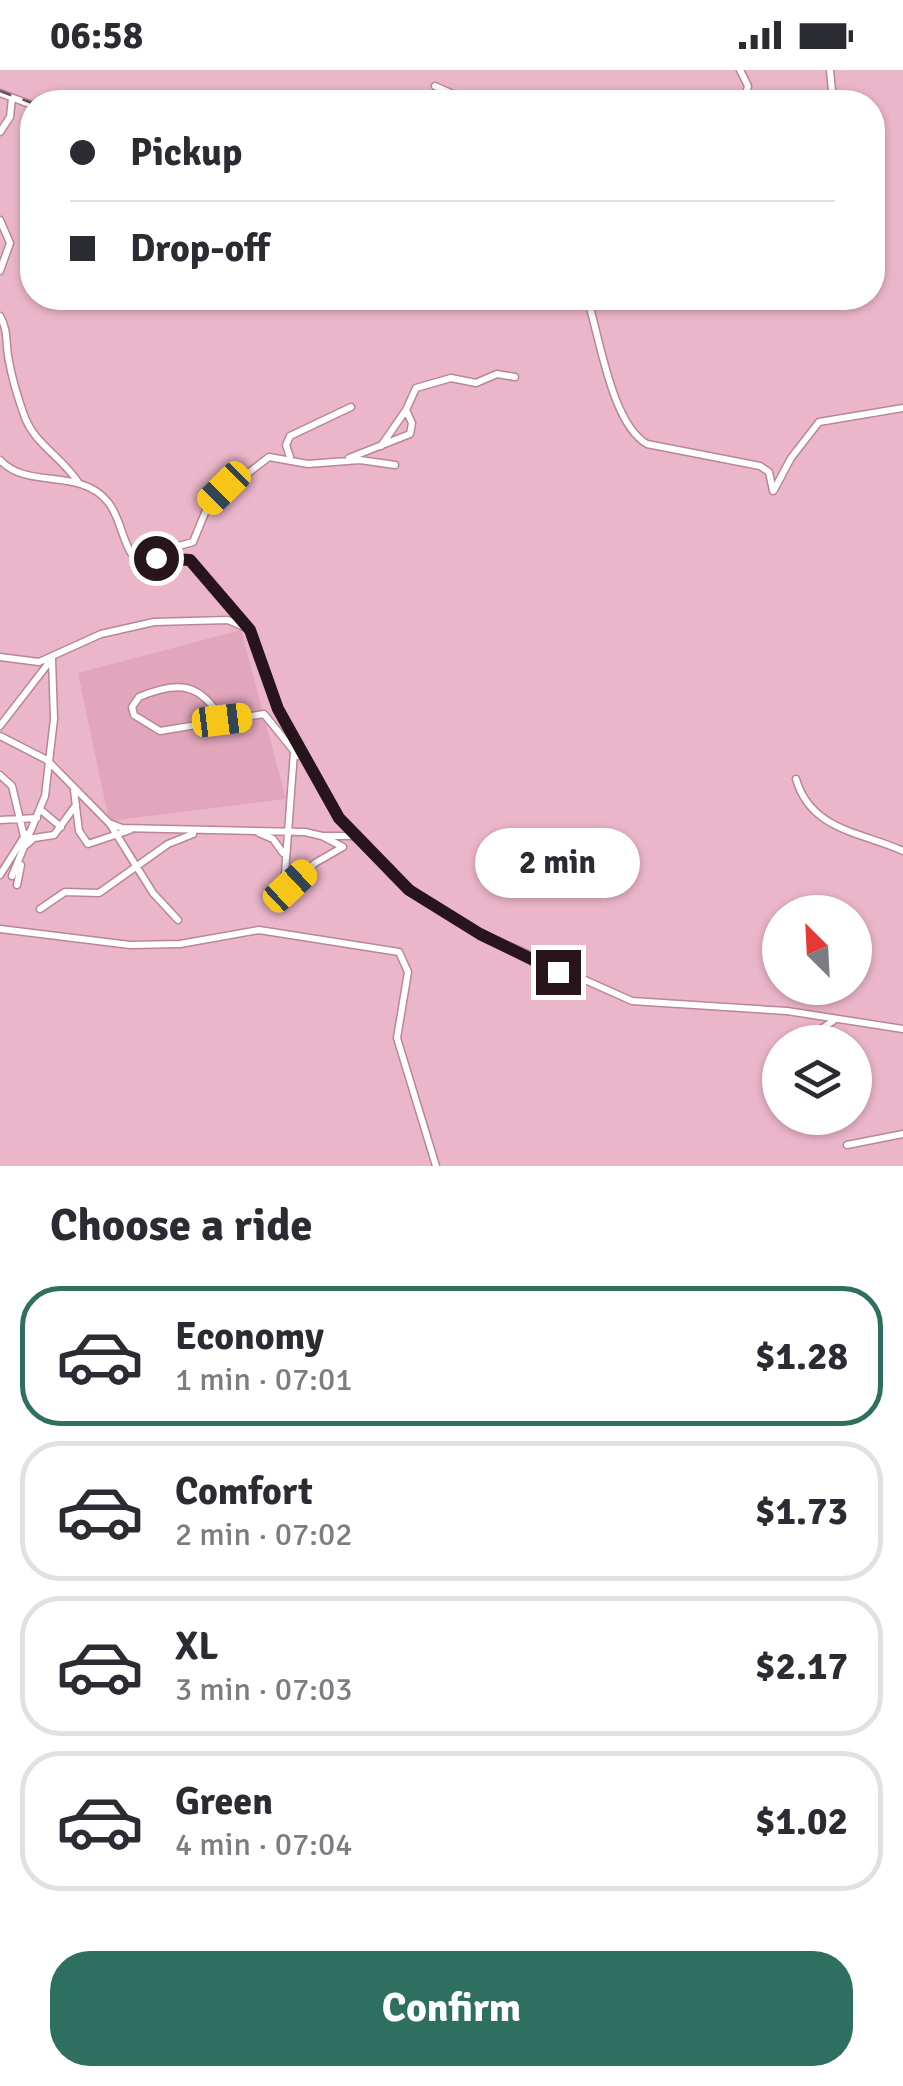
<!DOCTYPE html>
<meta charset="utf-8">
<style>
body{margin:0;font-family:Signika,sans-serif;background:#f2f2f3;color:#2b2b33;height:100vh;display:flex;flex-direction:column;font-size:38px;white-space:nowrap}
*{box-sizing:border-box;margin:0}
p{font-size:32px;color:#7c7c81}
.icon{flex:none;width:55px;height:55px;fill:none;stroke:currentColor;stroke-width:2;stroke-linecap:round;stroke-linejoin:round}
.map{position:relative;height:1096px;overflow:hidden}
.panel{display:flex;flex-direction:column;background:#fff;flex:1}
.panel>*{flex:none}
.guide{position:absolute;left:20px;top:20px;width:865px;height:220px;border-radius:40px;box-shadow:0 2px 8px #0004;display:grid;align-content:center;height:220px;padding:0 50px;background:#fff}
.needle{width:65px;rotate:336deg}
.fabs{position:absolute;left:762px;top:825px;display:grid;gap:20px}
.fabs a{display:grid;place-items:center;width:110px;height:110px;border-radius:50%;background:#fff;box-shadow:0 2px 8px #0004;font-size:50px}
.end{position:absolute;width:45px;height:45px;margin:-22px;border:12px solid #27141c;background:#fff;box-shadow:0 0 0 5px #fff}
.from{border-radius:50%}
.bubble{position:absolute;height:70px;border-radius:35px;background:#fff;box-shadow:0 2px 8px #0004;font-size:32px;font-weight:800;line-height:70px;text-align:center}
.car{position:absolute;width:30px;height:60px;margin:-30px -15px;border-radius:12px;box-shadow:0 0 8px 2px #0007;background:linear-gradient(#f5c518 24%,#345 0 40%,#f5c518 0 76%,#345 0 86%,#f5c518 0)}
.guide b{display:flex;align-items:center;gap:35px;height:95px;font-size:38px}
.guide b+b{border-top:2px solid #e1e1e2}
.guide i{width:25px;height:25px;background:#2b2b33}
ul{padding:0;list-style:none}
li{display:flex;align-items:center;gap:30px;height:140px;margin:0 20px 15px;padding:0 30px;border:5px solid #e1e1e2;border-radius:40px}
li div{flex:1}
li b{display:block;font-size:38px}
li em{font-style:normal;font-weight:800}
li.selected{border-color:#2e6f5f}
li>.icon{width:90px;height:90px;stroke-width:1.5}
h2{padding:0 50px;font-size:45px;line-height:120px}
.button{display:flex;gap:20px;margin-top:auto;padding:20px 50px}
.button a{flex:1;height:115px;border-radius:40px;background:#2e6f5f;color:#fff;font-size:40px;font-weight:800;line-height:115px;text-align:center}
.status{display:flex;justify-content:space-between;align-items:center;height:70px;padding:0 50px;background:#fff;direction:ltr}
.status svg{height:28px;fill:currentColor}
.map>svg:first-child{display:block}
.built{fill:#e1a6bc}
.lines{fill:none;stroke-linecap:round;stroke-linejoin:round}
.minor-casing{stroke:#b98699;stroke-width:9}
.minor{stroke:#fff;stroke-width:6}
.rail{stroke:#6a4b58;stroke-width:2.5;stroke-dasharray:12 12;stroke-linecap:butt}
.route{stroke:#27141c;stroke-width:12}
</style>
<div class="status"><b>06:58</b><svg viewBox="0 0 49 12"><path d="M0 12V9h3v3zM5 12V6h3v6zM10 12V3h3v9zM15 12V0h3v12zM26 1h20v11H26zM47 4h2v5h-2z"/></svg></div>
<div class="map">
<svg width="903" height="1096" viewBox="0 0 903 1096">
<rect width="100%" height="100%" fill="#ecb6ca"/>
<path class="built" d="M 241,560 L 286,729 L 109,751 L 78,603 Z"/>
<g class="lines">
<g class="minor-casing">
<path id="minor" d="M 740,0 L 748,16 L 744,32
M 435,16 L 471,32
M 0,23 L 32,35
M 824,32 L 832,21 L 830,0
M 0,62 L 10,47 L 12,28
M 0,150 L 10,173 L 0,201
M 587,228 C 600,267 611,353 647,374 L 760,396 L 769,402 L 773,421
M 0,246 C 9,262 5,274 9,291 C 12,309 18,328 24,345 C 34,374 61,386 78,412
M 381,376 L 406,340
M 290,387 L 286,375 L 290,366 L 351,337
M 349,388 L 410,364 L 412,353 L 406,340 L 416,318 L 451,308 L 476,313 L 497,304 L 515,307
M 0,390 C 27,420 80,397 108,432 C 120,447 121,466 131,483 L 190,490 L 250,561 L 278,639 L 339,748 L 409,820 L 480,863 L 632,931 L 787,941 L 903,959
M 774,420 L 791,388 L 819,352 L 903,338
M 143,486 L 193,472 L 209,433 L 269,387 L 308,394 L 360,390 L 395,395
M 0,587 L 39,592 L 101,564 L 154,552 L 228,550 L 244,557
M 222,650 C 200,612 178,611 139,627 L 132,637 L 134,645 L 160,661 L 264,644 L 298,686
M 0,656 L 51,590
M 0,666 L 47,690 L 109,753 L 122,758 L 305,762 L 322,766
M 0,705 L 12,716 L 26,775 L 34,768 L 54,765 L 76,735
M 796,709 C 811,761 862,762 903,781
M 74,720 L 79,761 L 88,774 L 130,760
M 42,741 L 61,757
M 0,750 L 37,748
M 110,754 L 153,823 L 178,850
M 259,763 L 273,769 L 283,783
M 285,803 L 294,682
M 0,805 L 26,764
M 12,806 L 45,726 L 54,649 L 52,589
M 17,815 L 21,795
M 290,816 L 315,793 L 343,777 L 322,766 L 353,766
M 40,839 L 65,822 L 99,823 L 168,774 L 193,764
M 0,859 L 130,875 L 180,874 L 259,860 L 399,882 L 408,902 L 397,968 L 436,1096
M 802,972 L 833,951
M 847,1075 L 903,1064"/>
</g>
<use href="#minor" class="minor"/>
<path class="rail" d="M 0,21 L 32,33"/>
</g>
<g class="lines">
<path class="route" d="M 156,488 L 190,490 L 250,560 L 278,639 L 339,748 L 409,820 L 480,864 L 558,902"/>
</g>
</svg>
<div class="fabs">
<a><svg class="needle" viewBox="-14 -14 28 28"><path d="M0-13l5 13h-10z" fill="#e53935"/><path d="M0 13l5-13h-10z" fill="#7c7c81"/></svg></a>
<a><svg class="icon" aria-label="layers" viewBox="0 0 24 24"><path d="M12 4l9 5-9 5-9-5zM3 14l9 5 9-5"/></svg></a>
</div>
<i class="end from" style="left:156px;top:488px"></i>
<i class="end" style="left:558px;top:902px"></i>
<div class="bubble" style="left:475px;top:758px;width:165px">2 min</div>
<i class="car" style="left:224px;top:418px;rotate:225deg"></i>
<i class="car" style="left:222px;top:650px;rotate:83deg"></i>
<i class="car" style="left:290px;top:816px;rotate:47deg"></i>
<div class="guide">
<b><i class="from"></i>Pickup</b>
<b><i></i>Drop-off</b>
</div>
</div>
<section class="panel">
<h2>Choose a ride</h2>
<ul>
<li class="selected"><svg class="icon" aria-label="car" viewBox="0 0 24 24"><path d="M5 17H2v-5l4-1 3-4h7l3 4 3 1v5h-3M9 17h6M6 11h13"/><circle cx="7" cy="17" r="2"/><circle cx="17" cy="17" r="2"/></svg><div><b>Economy</b><p>1 min · 07:01</p></div><em>$1.28</em></li>
<li><svg class="icon" aria-label="car" viewBox="0 0 24 24"><path d="M5 17H2v-5l4-1 3-4h7l3 4 3 1v5h-3M9 17h6M6 11h13"/><circle cx="7" cy="17" r="2"/><circle cx="17" cy="17" r="2"/></svg><div><b>Comfort</b><p>2 min · 07:02</p></div><em>$1.73</em></li>
<li><svg class="icon" aria-label="car" viewBox="0 0 24 24"><path d="M5 17H2v-5l4-1 3-4h7l3 4 3 1v5h-3M9 17h6M6 11h13"/><circle cx="7" cy="17" r="2"/><circle cx="17" cy="17" r="2"/></svg><div><b>XL</b><p>3 min · 07:03</p></div><em>$2.17</em></li>
<li><svg class="icon" aria-label="car" viewBox="0 0 24 24"><path d="M5 17H2v-5l4-1 3-4h7l3 4 3 1v5h-3M9 17h6M6 11h13"/><circle cx="7" cy="17" r="2"/><circle cx="17" cy="17" r="2"/></svg><div><b>Green</b><p>4 min · 07:04</p></div><em>$1.02</em></li>
</ul>
<div class="button"><a>Confirm</a></div>
</section>
